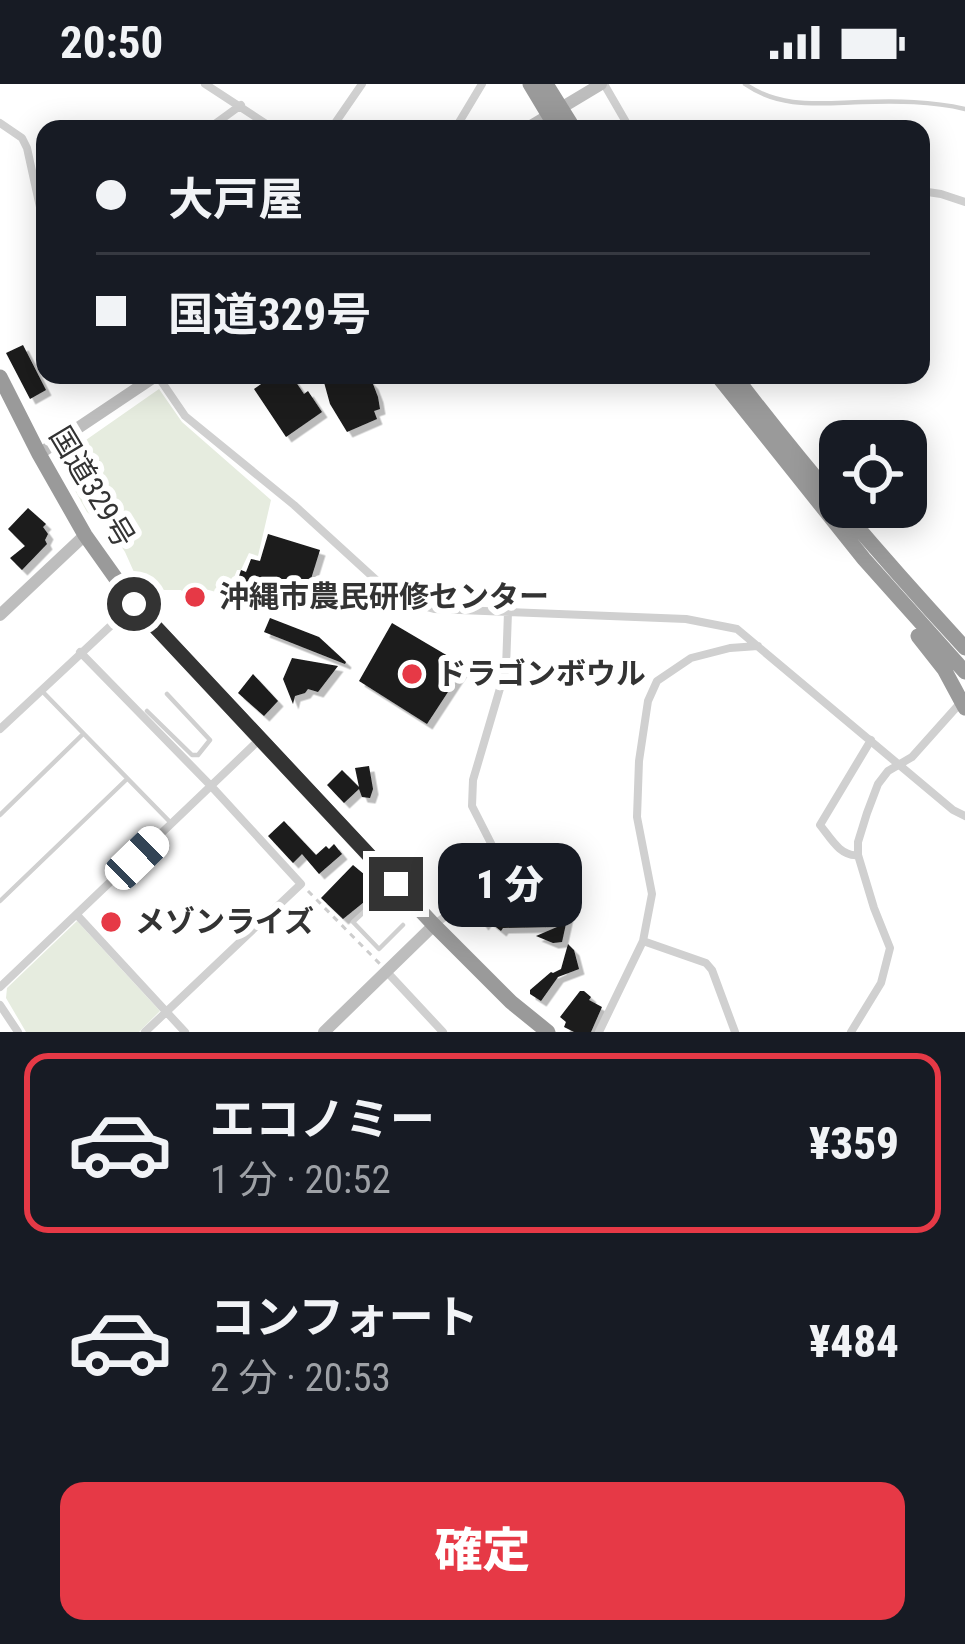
<!DOCTYPE html>
<html lang="ja">
<meta charset="utf-8">
<style>
body{margin:0;font-family:"Roboto Condensed","Noto Sans JP",sans-serif;background:#242831;color:#f1f3f6;height:100vh;display:flex;flex-direction:column;font-size:45px;white-space:nowrap}
*{box-sizing:border-box;margin:0}
p{font-size:39px;color:#9ea1a6}
.icon{flex:none;width:66px;height:66px;fill:none;stroke:currentColor;stroke-width:2;stroke-linecap:round;stroke-linejoin:round}
.map{position:relative;height:948px;overflow:hidden}
.drawer{display:flex;flex-direction:column;background:#171b24;flex:1}
.drawer>*{flex:none}
.hud{position:absolute;left:36px;top:36px;width:894px;height:264px;border-radius:24px;box-shadow:0 6px 30px #0003;display:grid;align-content:center;height:264px;padding:0 60px;background:#171b24}
.tools{position:absolute;left:819px;top:336px;display:grid;gap:24px}
.tools a{display:grid;place-items:center;width:108px;height:108px;border-radius:24px;background:#171b24;box-shadow:0 6px 30px #0003;font-size:60px}
.end{position:absolute;width:54px;height:54px;margin:-27px;border:15px solid #333;background:#fff;box-shadow:0 0 0 6px #fff}
.from{border-radius:50%}
.bubble{position:absolute;height:84px;border-radius:24px;background:#171b24;box-shadow:0 6px 30px #0003;font-size:39px;font-weight:800;line-height:84px;text-align:center}
.car{position:absolute;width:36px;height:72px;margin:-36px -18px;border-radius:15px;box-shadow:0 0 9px 3px #0007;background:linear-gradient(#fff 24%,#345 0 40%,#fff 0 76%,#345 0 86%,#fff 0)}
.hud b{display:flex;align-items:center;gap:42px;height:114px;font-size:45px}
.hud b+b{border-top:3px solid #363941}
.hud i{width:30px;height:30px;background:#f1f3f6}
ul{padding:21px 0 0;list-style:none}
li{display:flex;align-items:center;gap:36px;height:180px;margin:0 24px 18px;padding:0 36px;border:6px solid transparent;border-radius:24px}
li div{flex:1}
li b{display:block;font-size:45px}
li em{font-style:normal;font-weight:800}
li.on{border-color:#e63946}
li>.icon{width:108px;height:108px;stroke-width:1.5}
.action{display:flex;gap:24px;margin-top:auto;padding:24px 60px}
.action a{flex:1;height:138px;border-radius:24px;background:#e63946;color:#fff;font-size:48px;font-weight:800;line-height:138px;text-align:center}
.status{display:flex;justify-content:space-between;align-items:center;height:84px;padding:0 60px;background:#171b24;direction:ltr}
.status svg{height:33px;fill:currentColor}
.map>svg:first-child{display:block}
.green{fill:#e6ecdf}
.building{fill:#1a1a1a;filter:url(#shadow)}
.lines{fill:none;stroke-linecap:round;stroke-linejoin:round}
.path{stroke:#cdcdcd;stroke-width:3;stroke-dasharray:6 6;stroke-linecap:butt}
.lane{stroke:#d0d0d0;stroke-width:4.5}
.street{stroke:#d0d0d0;stroke-width:8}
.secondary{stroke:#bdbdbd;stroke-width:12}
.highway{stroke:#9a9a9a;stroke-width:15}
.route{stroke:#333;stroke-width:15}
.poi-dot{fill:#e63946;stroke:#fff;stroke-width:4.5}
.labels{text-anchor:middle;stroke-width:12;stroke-linejoin:round;paint-order:stroke}
.street-label{font-size:30px;fill:#333;stroke:#fff}
.poi-label{font-size:30px;font-weight:bold;fill:#333;stroke:#fff;text-anchor:start}
</style>
<div class="status"><b>20:50</b><svg viewBox="0 0 49 12"><path d="M0 12V9h3v3zM5 12V6h3v6zM10 12V3h3v9zM15 12V0h3v12zM26 1h20v11H26zM47 4h2v5h-2z"/></svg></div>
<div class="map">
<svg width="965" height="948" viewBox="0 0 965 948">
<defs>
<filter id="shadow"><feDropShadow dx="5.5" dy="5.5" stdDeviation="0" flood-color="#0004"/></filter>
</defs>
<rect width="100%" height="100%" fill="#fff"/>
<path class="green" d="M 159,305 L 182,338 L 271,416 L 258,472 L 249,469 L 241,486 L 237,486 L 227,511 L 194,502 L 187,514 L 181,506 L 142,506 L 125,468 L 112,448 L 87,428 L 61,381 L 63,372 Z
M 77,837 L 160,927 L 139,948 L 26,948 L 6,914 L 7,904 Z"/>
<path class="building" d="M 23,261 L 46,306 L 30,315 L 6,269 Z
M 274,291 L 291,291 L 304,310 L 308,307 L 322,328 L 286,353 L 254,305 Z
M 322,291 L 365,291 L 373,300 L 378,313 L 380,325 L 374,327 L 377,335 L 347,348 L 330,320 Z
M 28,424 L 46,440 L 43,443 L 48,450 L 45,456 L 47,460 L 22,486 L 10,474 L 25,462 L 8,445 Z
M 268,450 L 320,466 L 306,511 L 302,510 L 300,515 L 267,505 L 265,512 L 257,509 L 254,521 L 232,514 L 241,486 L 246,488 L 251,475 L 260,477 Z
M 270,534 L 319,553 L 346,578 L 345,580 L 264,548 Z
M 392,539 L 465,582 L 427,640 L 359,597 Z
M 292,574 L 338,582 L 318,608 L 308,605 L 305,609 L 295,612 L 293,620 L 283,595 Z
M 253,590 L 278,617 L 264,632 L 238,609 Z
M 369,682 L 373,705 L 370,714 L 362,713 L 359,705 L 344,719 L 327,701 L 342,686 L 359,703 L 355,684 Z
M 284,737 L 316,771 L 326,762 L 329,765 L 334,760 L 342,770 L 319,790 L 302,770 L 293,779 L 268,752 Z
M 353,781 L 377,801 L 367,812 L 369,814 L 343,835 L 321,814 Z
M 490,810 L 497,810 L 508,829 L 521,826 L 523,815 L 569,826 L 562,858 L 553,859 L 536,852 L 557,843 L 503,844 L 501,847 L 487,836 L 483,841 L 470,824 Z
M 568,860 L 574,866 L 579,885 L 558,893 L 541,917 L 530,910 L 530,906 L 551,888 L 553,889 L 561,885 Z
M 580,907 L 584,907 L 591,913 L 589,916 L 602,923 L 591,948 L 574,948 L 564,943 L 566,938 L 560,933 Z"/>
<g class="lines">
<path class="path" d="M 308,807 L 381,881"/>
<path class="lane" d="M 745,0 C 781,25 820,19 862,18 C 897,17 931,17 965,25
M 41,606 L 171,739
M 147,627 L 192,671 L 198,671 L 210,656 L 167,610
M 0,731 L 82,651
M 379,814 L 353,838 L 379,865 L 403,841
M 0,817 L 127,695"/>
<path class="street" d="M 205,0 L 274,45
M 604,0 L 630,45
M 0,39 L 22,54 L 27,64 L 45,146
M 208,45 L 241,21
M 331,45 L 362,0
M 455,45 L 482,0
M 921,107 L 941,110 L 965,118
M 157,291 L 185,332 L 294,421 L 397,515 L 434,525 L 686,535 L 737,545 L 953,726 L 965,732
M 80,568 L 212,703 L 301,800 L 145,948
M 0,645 L 133,521
M 858,771 C 840,773 830,753 820,741 L 871,656
M 77,831 L 185,948
M 435,840 L 494,797 L 499,775 L 472,722 L 473,696 L 506,584 L 508,528
M 643,857 L 652,810 L 637,733 L 639,677 L 648,617 L 657,597 L 691,574 L 730,564 L 758,562
M 387,888 L 443,948
M 0,903 L 259,656
M 0,921 L 18,948
M 599,948 L 643,857 L 706,879 L 712,886 L 735,948
M 851,948 L 881,899 L 890,864 L 874,824 L 858,771 L 858,758 L 867,729 L 878,700 L 888,687 L 912,673 L 963,616"/>
<path class="secondary" d="M 526,45 L 601,0
M 39,370 L 157,291
M 0,531 L 85,451
M 324,948 L 434,841"/>
<path class="highway" d="M 530,0 L 557,45
M 546,0 L 574,45
M 717,291 L 864,475 L 965,588
M 734,291 C 806,386 884,476 965,564
M 0,293 L 39,370 L 85,451 L 134,520 L 434,841 L 511,918 L 548,948
M 918,552 L 944,585 L 965,624"/>
</g>
<g class="lines">
<path class="route" d="M 134,520 L 396,800"/>
</g>
<g class="poi-dot">
<circle cx="195" cy="513" r="12"/>
<circle cx="412" cy="590" r="12"/>
<circle cx="111" cy="838" r="12"/>
</g>
<g class="labels">
<g class="street-label">
<text transform="translate(92 403) rotate(59)" y="10">国道329号</text>
</g>
<g class="poi-label">
<text x="219" y="523">沖縄市農民研修センター</text>
<text x="436" y="600">ドラゴンボウル</text>
<text x="135" y="848">メゾンライズ</text>
</g>
</g>
</svg>
<div class="tools">
<a><svg class="icon" aria-label="locate" viewBox="0 0 24 24"><circle cx="12" cy="12" r="6"/><path d="M12 2v4M12 18v4M2 12h4M18 12h4"/></svg></a>
</div>
<i class="end from" style="left:134px;top:520px"></i>
<i class="end" style="left:396px;top:800px"></i>
<div class="bubble" style="left:438px;top:759px;width:144px">1 分</div>
<i class="car" style="left:137px;top:774px;rotate:46deg"></i>
<div class="hud">
<b><i class="from"></i>大戸屋</b>
<b><i></i>国道329号</b>
</div>
</div>
<section class="drawer">
<ul>
<li class="on"><svg class="icon" aria-label="car" viewBox="0 0 24 24"><path d="M5 17H2v-5l4-1 3-4h7l3 4 3 1v5h-3M9 17h6M6 11h13"/><circle cx="7" cy="17" r="2"/><circle cx="17" cy="17" r="2"/></svg><div><b>エコノミー</b><p>1 分 · 20:52</p></div><em>¥359</em></li>
<li><svg class="icon" aria-label="car" viewBox="0 0 24 24"><path d="M5 17H2v-5l4-1 3-4h7l3 4 3 1v5h-3M9 17h6M6 11h13"/><circle cx="7" cy="17" r="2"/><circle cx="17" cy="17" r="2"/></svg><div><b>コンフォート</b><p>2 分 · 20:53</p></div><em>¥484</em></li>
</ul>
<div class="action"><a>確定</a></div>
</section>
